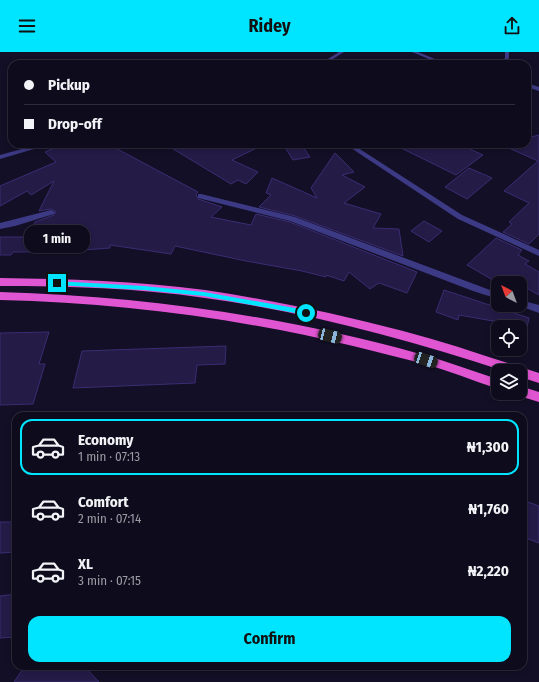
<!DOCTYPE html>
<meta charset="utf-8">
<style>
body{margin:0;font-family:"Fira Sans Condensed",sans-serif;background:#1c1929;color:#f1f3f6;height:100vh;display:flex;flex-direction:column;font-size:15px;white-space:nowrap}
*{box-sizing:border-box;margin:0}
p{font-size:13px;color:#9b9ba3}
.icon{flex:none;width:22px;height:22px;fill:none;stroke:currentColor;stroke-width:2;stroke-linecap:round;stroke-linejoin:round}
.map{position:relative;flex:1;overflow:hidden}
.side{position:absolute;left:12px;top:360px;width:515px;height:258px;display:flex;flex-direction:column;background:#0e0b1c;border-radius:12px;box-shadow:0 2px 6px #0003,0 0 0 1px #2e2b3b}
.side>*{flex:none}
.hud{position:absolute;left:8px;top:8px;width:523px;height:88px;border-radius:12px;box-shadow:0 2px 6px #0003,0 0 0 1px #2e2b3b;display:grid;align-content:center;height:88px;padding:0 16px;background:#0e0b1c}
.needle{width:26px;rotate:319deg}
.fabs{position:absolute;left:491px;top:224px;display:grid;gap:8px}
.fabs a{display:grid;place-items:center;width:36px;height:36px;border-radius:8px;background:#0e0b1c;box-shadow:0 2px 6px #0003,0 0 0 1px #2e2b3b;font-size:20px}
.end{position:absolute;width:18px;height:18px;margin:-9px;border:5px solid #00e5ff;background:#111;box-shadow:0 0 0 2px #111}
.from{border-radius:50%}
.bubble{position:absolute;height:28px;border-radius:12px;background:#0e0b1c;box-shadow:0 2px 6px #0003,0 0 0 1px #2e2b3b;font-size:13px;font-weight:700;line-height:28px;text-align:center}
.car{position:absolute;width:12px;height:24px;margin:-12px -6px;border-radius:5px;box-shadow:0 0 3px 1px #0007;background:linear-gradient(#222 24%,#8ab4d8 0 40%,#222 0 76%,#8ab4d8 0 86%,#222 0)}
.hud b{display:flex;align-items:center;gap:14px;height:38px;font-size:15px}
.hud b+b{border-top:1px solid #2e2b3b}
.hud i{width:10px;height:10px;background:#f1f3f6}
ul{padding:7px 0 0;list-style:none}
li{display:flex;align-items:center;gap:12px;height:56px;margin:0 8px 6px;padding:0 8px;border:2px solid transparent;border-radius:12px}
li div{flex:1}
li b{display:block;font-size:15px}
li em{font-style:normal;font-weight:700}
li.on{border-color:#00e5ff}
li>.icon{width:36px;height:36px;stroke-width:1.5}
.action{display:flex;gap:8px;margin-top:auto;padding:8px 16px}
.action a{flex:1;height:46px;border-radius:12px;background:#00e5ff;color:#111;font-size:16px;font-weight:700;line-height:46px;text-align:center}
header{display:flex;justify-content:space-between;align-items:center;height:52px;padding:0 16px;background:#00e5ff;color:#111;font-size:18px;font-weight:700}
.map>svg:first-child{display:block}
.building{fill:#241b47;stroke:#3b2d73}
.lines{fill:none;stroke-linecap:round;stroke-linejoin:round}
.service{fill:#3d3a85;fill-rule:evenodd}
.minor{fill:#3d3a85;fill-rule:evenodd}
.trunk{fill:#e055d1;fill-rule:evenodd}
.route{fill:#00e5ff}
</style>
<header><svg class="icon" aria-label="menu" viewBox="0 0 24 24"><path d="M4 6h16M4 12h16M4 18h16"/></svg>Ridey<svg class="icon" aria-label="share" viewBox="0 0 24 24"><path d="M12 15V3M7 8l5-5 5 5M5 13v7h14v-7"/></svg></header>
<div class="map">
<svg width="539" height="630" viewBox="0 0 539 630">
<rect width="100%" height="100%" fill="#130f26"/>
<path class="building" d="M 539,83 L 539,182 L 529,192 L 503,180 L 512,172 L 509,170 L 529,151 L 504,139 L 538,109 L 502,93 L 527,92 L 527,86 Z
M 64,92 L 70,92 L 74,96 L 81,92 L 107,92 L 121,99 L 198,140 L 196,142 L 198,147 L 222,155 L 211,165 L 251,173 L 256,162 L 290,170 L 417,220 L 407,241 L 379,231 L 370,237 L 349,220 L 344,229 L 326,223 L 326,225 L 302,219 L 246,209 L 175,194 L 171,202 L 110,193 L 110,196 L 70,199 L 74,182 L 46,182 L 38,200 L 13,200 L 11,203 L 0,203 L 0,185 L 27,185 L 35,170 L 54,163 L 56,160 L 51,157 L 39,159 L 54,129 L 31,143 L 27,139 L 0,154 L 0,134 L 56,110 L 45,100 Z
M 165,92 L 265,92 L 232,108 L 258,120 L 246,132 L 238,128 L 231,132 Z
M 283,92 L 301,92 L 310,105 L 293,108 Z
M 393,92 L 459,92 L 483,103 L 456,123 Z
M 335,101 L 354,120 L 342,123 L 365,135 L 344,151 L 381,162 L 373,176 L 399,177 L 403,204 L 295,164 L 259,155 L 271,143 L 266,141 L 272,126 L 317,146 L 311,136 Z
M 469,116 L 492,126 L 467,147 L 445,135 Z
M 424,169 L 442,179 L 429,190 L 411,179 Z
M 496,186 L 522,198 L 518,203 L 529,209 L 525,212 L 539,220 L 539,243 L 505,224 L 506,231 L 498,231 L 467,213 Z
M 444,238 L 529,266 L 527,275 L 459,263 L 458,268 L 436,260 Z
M 49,280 L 39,312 L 45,312 L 33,352 L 0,353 L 0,281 Z
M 226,294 L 225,312 L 197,313 L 195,331 L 73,336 L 82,299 Z
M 523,448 L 539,454 L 539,491 L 523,485 Z
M 0,470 L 16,470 L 16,500 L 0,501 Z
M 16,542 L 16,575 L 14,585 L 0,586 L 0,544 Z
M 25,614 L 84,614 L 99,630 L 14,630 Z"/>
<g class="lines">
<path class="service" d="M 339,0 L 344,0 L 325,12 L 320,12 Z
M 412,0 L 418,0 L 447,12 L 441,12 Z
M 505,0 L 509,0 L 509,6 L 503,12 L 498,12 L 505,6 Z
M 527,31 L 539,35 L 539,39 L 527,35 Z
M 345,92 L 352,92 L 462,163 L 539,198 L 539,204 L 458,167 Z"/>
<path class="minor" d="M 40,92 L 51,92 L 0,107 L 0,103 Z
M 198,142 L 201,142 L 295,165 L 498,241 L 498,247 L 473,239 L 290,169 L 198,146 Z
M 51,158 L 55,160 L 54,162 L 15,174 L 0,177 L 0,171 Z
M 520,248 L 539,253 L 539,261 L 517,253 L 520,253 Z"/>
<path class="trunk" d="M 0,226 C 68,227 137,229 205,238 C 272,248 338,262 403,279 C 449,291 494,307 539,321 L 539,331 L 520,325 L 520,319 L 504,319 C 406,287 307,260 205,246 C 137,236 68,234 0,234 Z
M 0,240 C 142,244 284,264 420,302 C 447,309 472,319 498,327 L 498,337 C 472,328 447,318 421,311 C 398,305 376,300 353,294 C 237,266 120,251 0,248 Z
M 520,334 L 539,340 L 539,350 L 516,343 L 515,341 L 520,341 Z"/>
</g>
<path class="route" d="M 55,229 L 144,234 L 204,240 L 306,258 L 309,261 L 306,263 L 204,244 L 144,238 L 57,233 L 55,232 Z"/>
</svg>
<div class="fabs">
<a><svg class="needle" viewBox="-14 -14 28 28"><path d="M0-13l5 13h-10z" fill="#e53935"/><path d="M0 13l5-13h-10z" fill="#9b9ba3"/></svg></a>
<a><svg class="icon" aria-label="locate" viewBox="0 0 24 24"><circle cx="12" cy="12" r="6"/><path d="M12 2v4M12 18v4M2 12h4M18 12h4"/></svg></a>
<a><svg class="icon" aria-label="layers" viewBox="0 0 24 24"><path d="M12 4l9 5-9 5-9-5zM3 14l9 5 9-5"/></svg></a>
</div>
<i class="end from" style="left:306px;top:261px"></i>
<i class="end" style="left:57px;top:231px"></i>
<div class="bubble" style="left:24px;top:173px;width:66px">1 min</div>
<i class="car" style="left:330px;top:284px;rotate:104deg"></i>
<i class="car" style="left:426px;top:308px;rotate:108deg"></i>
<div class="hud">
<b><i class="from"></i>Pickup</b>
<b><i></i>Drop-off</b>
</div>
<section class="side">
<ul>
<li class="on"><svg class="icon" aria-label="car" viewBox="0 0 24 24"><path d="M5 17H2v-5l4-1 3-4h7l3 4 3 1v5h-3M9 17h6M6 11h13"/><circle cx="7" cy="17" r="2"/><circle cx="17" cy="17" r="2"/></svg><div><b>Economy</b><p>1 min · 07:13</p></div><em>₦1,300</em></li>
<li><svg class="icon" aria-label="car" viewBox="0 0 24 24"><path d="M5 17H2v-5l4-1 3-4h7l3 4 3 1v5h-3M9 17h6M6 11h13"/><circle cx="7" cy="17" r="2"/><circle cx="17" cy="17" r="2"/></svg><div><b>Comfort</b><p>2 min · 07:14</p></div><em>₦1,760</em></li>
<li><svg class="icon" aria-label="car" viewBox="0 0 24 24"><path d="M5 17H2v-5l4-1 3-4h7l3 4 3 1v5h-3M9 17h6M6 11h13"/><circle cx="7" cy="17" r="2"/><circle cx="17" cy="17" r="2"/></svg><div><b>XL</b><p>3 min · 07:15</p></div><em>₦2,220</em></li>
</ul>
<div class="action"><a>Confirm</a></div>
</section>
</div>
